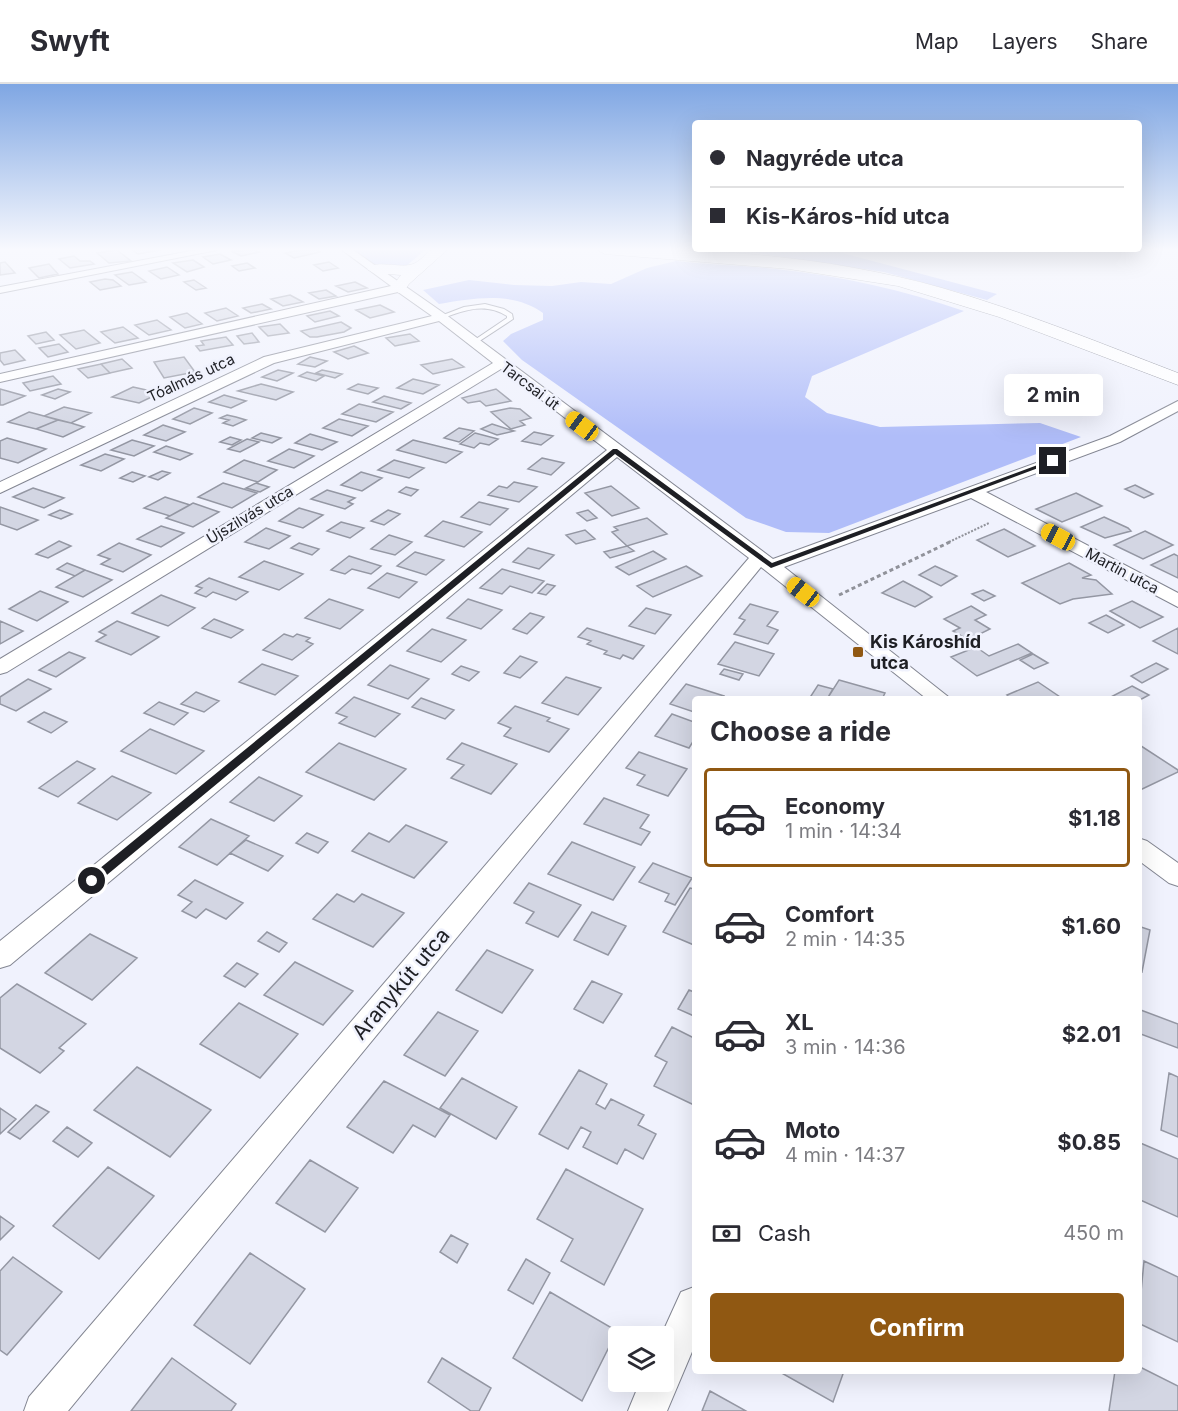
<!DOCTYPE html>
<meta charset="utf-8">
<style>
body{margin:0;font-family:Inter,sans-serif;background:#f2f2f3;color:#2b2b33;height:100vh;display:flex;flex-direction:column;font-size:22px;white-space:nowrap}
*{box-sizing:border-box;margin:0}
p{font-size:20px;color:#7c7c81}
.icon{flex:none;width:33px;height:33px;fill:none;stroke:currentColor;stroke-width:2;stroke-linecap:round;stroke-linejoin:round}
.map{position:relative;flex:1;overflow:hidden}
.panel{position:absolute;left:692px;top:612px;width:450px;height:678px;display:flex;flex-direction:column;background:#fff;border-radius:6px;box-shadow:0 6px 24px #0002}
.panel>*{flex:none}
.banner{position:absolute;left:692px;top:36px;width:450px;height:132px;border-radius:6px;box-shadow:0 6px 24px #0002;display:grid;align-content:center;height:132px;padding:0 18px;background:#fff}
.tools{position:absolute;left:608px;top:1242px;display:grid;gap:12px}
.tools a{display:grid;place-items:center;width:66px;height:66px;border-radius:6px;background:#fff;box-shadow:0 6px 24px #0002;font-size:30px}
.end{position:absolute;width:27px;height:27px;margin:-14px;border:8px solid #1e1f24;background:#fff;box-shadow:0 0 0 3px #fff}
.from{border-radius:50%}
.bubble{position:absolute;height:42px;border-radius:6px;background:#fff;box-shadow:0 6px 24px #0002;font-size:20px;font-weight:700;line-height:42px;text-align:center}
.car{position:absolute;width:18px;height:36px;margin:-18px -9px;border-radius:8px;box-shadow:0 0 4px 2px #0007;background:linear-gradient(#f5c518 24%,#345 0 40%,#f5c518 0 76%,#345 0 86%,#f5c518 0)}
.banner b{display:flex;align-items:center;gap:21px;height:57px;font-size:22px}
.banner b+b{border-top:2px solid #e1e1e2}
.banner i{width:15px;height:15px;background:#2b2b33}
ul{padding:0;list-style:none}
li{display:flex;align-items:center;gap:18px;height:99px;margin:0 12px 9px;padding:0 6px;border:3px solid transparent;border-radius:6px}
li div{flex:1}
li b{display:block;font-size:22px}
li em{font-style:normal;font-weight:700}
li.active{border-color:#905812}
li>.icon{width:54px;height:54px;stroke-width:1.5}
h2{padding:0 18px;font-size:27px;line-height:72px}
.pay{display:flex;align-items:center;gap:15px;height:66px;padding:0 18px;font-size:22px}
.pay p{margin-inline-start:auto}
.cta{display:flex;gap:12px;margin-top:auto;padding:12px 18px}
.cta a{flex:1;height:69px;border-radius:6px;background:#905812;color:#fff;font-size:24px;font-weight:700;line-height:69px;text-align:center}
header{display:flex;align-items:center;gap:36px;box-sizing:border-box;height:84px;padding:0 30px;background:#fff;border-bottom:2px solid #e1e1e2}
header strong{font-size:28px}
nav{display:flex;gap:33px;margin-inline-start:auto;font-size:21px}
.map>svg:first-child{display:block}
.green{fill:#b0bdf9}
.building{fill:#d3d6e3;stroke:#9497a3;stroke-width:1.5}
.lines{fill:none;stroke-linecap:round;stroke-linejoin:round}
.lane-casing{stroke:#838692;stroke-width:2}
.street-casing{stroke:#838692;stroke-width:2}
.secondary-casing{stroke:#838692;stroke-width:1}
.path-far1{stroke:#90929a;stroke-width:2;stroke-dasharray:2 1.5;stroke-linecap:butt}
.path{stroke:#90929a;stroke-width:3;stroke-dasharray:4 3;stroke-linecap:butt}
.lane{fill:#fff;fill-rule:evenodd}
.street{fill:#fff;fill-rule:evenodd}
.secondary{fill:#fff;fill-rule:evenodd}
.route{fill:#1e1f24}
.poi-dot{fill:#905812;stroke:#f0f2fd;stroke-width:2}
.labels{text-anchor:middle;stroke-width:5;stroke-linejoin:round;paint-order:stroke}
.far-street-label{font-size:15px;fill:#1e1f24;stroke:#f0f2fd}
.poi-label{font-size:18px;font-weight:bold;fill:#1e1f24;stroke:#f0f2fd;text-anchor:start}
.near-street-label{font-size:21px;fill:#1e1f24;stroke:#f0f2fd}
</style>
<header>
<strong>Swyft</strong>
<nav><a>Map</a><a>Layers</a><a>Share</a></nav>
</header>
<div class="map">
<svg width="1178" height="1327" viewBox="0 0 1178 1327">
<rect width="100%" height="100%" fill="#f0f2fd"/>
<path class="green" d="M 351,166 L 425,166 L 405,183 L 374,182 Z
M 737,166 L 831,166 L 997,210 L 987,216 L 884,188 Z
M 676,177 C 709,181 743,181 776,185 C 841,192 903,206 964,227 L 812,292 L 805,313 L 827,329 L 880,343 L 1040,339 L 1081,353 L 829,449 L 786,448 L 746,434 L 522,276 L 503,257 L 511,250 L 543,236 L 543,229 C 513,207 474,214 439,220 L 423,206 L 469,196 L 514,201 L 552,202 L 581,198 L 611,200 L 647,184 Z"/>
<path class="building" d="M 117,166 L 131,177 L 109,179 L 97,169 Z
M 132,166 L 161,166 L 138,170 Z
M 255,166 L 259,168 L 241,172 L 231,167 Z
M 302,166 L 316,166 L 320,168 L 294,174 L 285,169 Z
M 220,170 L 231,176 L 213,180 L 203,173 Z
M 74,172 L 80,177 L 90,177 L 94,180 L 70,184 L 59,175 Z
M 193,176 L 204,183 L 187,188 L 173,179 Z
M 5,178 L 15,189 L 0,191 L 0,179 Z
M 329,178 L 338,184 L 323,187 L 314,181 Z
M 247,179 L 255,184 L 239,187 L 232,182 Z
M 49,180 L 58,190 L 39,194 L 29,184 Z
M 167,183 L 179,191 L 161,195 L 149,187 Z
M 132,188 L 146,198 L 129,201 L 115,191 Z
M 105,195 L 113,196 L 121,202 L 100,206 L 90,198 Z
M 194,196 L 206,204 L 196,206 L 184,198 Z
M 355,198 L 367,204 L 348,208 L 336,202 Z
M 326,206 L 336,212 L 319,215 L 309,209 Z
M 290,211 L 303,218 L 283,222 L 271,215 Z
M 262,220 L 271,225 L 251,229 L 243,224 Z
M 380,221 L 394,228 L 370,234 L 356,226 Z
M 226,224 L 238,232 L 217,237 L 205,229 Z
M 330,227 L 339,232 L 315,238 L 307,232 Z
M 187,229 L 202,240 L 185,244 L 170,233 Z
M 157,236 L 171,246 L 149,251 L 135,241 Z
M 341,238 L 351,244 L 344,248 L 317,253 L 310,253 L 301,247 Z
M 280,240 L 289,249 L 268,252 L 259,243 Z
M 123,243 L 138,254 L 115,259 L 101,248 Z
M 84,246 L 100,259 L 76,265 L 60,251 Z
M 46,248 L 54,256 L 36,260 L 28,252 Z
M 252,249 L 259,258 L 244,260 L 237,252 Z
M 410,250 L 419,257 L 395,262 L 386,254 Z
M 226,253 L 233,261 L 200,267 L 196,262 L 204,261 L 201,257 Z
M 59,260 L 68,268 L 48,273 L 39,264 Z
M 354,262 L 368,269 L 348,275 L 334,268 Z
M 15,266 L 25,276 L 4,281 L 0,276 L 0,269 Z
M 184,273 L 195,288 L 164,294 L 154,278 Z
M 310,273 L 327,277 L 315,283 L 298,280 Z
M 122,275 L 132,284 L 110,289 L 101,280 Z
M 452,275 L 464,283 L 433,290 L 421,281 Z
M 101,280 L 110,289 L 88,294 L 78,285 Z
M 278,286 L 293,289 L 277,297 L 262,293 Z
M 322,286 L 342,290 L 335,294 L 316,289 Z
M 307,288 L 324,292 L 316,297 L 299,292 Z
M 53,292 L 61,300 L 30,307 L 23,299 Z
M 413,295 L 439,301 L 423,310 L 397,304 Z
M 261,300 L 293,308 L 276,316 L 238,307 Z
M 358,300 L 378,304 L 368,310 L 348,305 Z
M 133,303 L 160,309 L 139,319 L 112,313 Z
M 0,305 L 25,312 L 3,321 L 0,321 Z
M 58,305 L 70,308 L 55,315 L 42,311 Z
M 496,305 L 511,317 L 486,322 L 480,317 L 468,319 L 462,314 Z
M 224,311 L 246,317 L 231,324 L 209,318 Z
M 384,312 L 411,319 L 401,325 L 373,318 Z
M 359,320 L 393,328 L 376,338 L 342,330 Z
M 64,323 L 91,329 L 71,339 L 44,332 Z
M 194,324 L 212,329 L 190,340 L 173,335 Z
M 510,324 L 520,325 L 531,334 L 520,337 L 525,341 L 511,345 L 491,328 Z
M 29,328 L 44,332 L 58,336 L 36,345 L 8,338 Z
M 227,331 L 236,333 L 246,336 L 233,342 L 223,339 L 229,336 L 220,334 Z
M 339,335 L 368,342 L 352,352 L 323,344 Z
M 58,336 L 71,339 L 84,343 L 63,353 L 36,345 Z
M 492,340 L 514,347 L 497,351 L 481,345 Z
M 163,341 L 185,348 L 166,357 L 144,351 Z
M 459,344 L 474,347 L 459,358 L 444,354 Z
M 534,348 L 553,352 L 541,361 L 522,357 Z
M 261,349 L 281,354 L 272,359 L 252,354 Z
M 475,349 L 498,355 L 489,361 L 480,359 L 474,364 L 460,360 Z
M 310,350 L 337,358 L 322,366 L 295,359 Z
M 230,353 L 241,356 L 232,361 L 220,358 Z
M 7,354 L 46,365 L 18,379 L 0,374 L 0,357 Z
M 247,355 L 259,358 L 240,368 L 228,365 Z
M 132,356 L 154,362 L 134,372 L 111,366 Z
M 413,356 L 462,368 L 446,379 L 397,366 Z
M 166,362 L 192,370 L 180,376 L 154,368 Z
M 289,365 L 314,372 L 294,384 L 268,377 Z
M 105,370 L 124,375 L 101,387 L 81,381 Z
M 542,374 L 564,379 L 551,391 L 528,385 Z
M 244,376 L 277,386 L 258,398 L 224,388 Z
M 394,376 L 424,384 L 409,394 L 378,386 Z
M 162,387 L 170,389 L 158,396 L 149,393 Z
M 132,388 L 145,392 L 133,398 L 120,394 Z
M 361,388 L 382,394 L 362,407 L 341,401 Z
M 514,398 L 537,403 L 519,418 L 488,411 L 499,402 L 507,404 Z
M 223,399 L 257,409 L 232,424 L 198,413 Z
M 256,399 L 269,403 L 260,408 L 246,404 Z
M 1135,401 L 1153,410 L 1144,414 L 1125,405 Z
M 611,402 L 639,424 L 612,432 L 585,409 Z
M 406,403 L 418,406 L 411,412 L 399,408 Z
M 33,404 L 64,414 L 44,424 L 13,413 Z
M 327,406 L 355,414 L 348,418 L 353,420 L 345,425 L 311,415 Z
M 1076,409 L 1102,422 L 1062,438 L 1036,425 Z
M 165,413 L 190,421 L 170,432 L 144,424 Z
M 479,418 L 508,425 L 490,441 L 461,433 Z
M 193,419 L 219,428 L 193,443 L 166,434 Z
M 0,423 L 38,436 L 17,446 L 0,440 Z
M 299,424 L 323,431 L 303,444 L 279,437 Z
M 60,426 L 72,430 L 61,435 L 49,431 Z
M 388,426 L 400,430 L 384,441 L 371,437 Z
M 588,426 L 597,434 L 587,437 L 577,429 Z
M 1104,433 L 1128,444 L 1131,447 L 1105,454 L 1081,443 Z
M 647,434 L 667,450 L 627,462 L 612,448 L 618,446 L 614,443 Z
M 443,437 L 482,448 L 464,463 L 425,452 Z
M 341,438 L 364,444 L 350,454 L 327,447 Z
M 161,442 L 184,449 L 161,463 L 137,455 Z
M 266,444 L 290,452 L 269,465 L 245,458 Z
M 1004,445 L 1035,462 L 1008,473 L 977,456 Z
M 585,446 L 595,455 L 576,460 L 566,451 Z
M 1145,447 L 1173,461 L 1143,475 L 1114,461 Z
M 389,451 L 412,458 L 395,471 L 371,465 Z
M 59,457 L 71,462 L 48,474 L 36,470 Z
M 119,459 L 151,471 L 123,488 L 101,480 L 110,475 L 98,471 Z
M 299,459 L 319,465 L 312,471 L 291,464 Z
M 627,462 L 634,467 L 610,474 L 604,468 Z
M 528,464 L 554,471 L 539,485 L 513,478 Z
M 653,467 L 666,475 L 629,491 L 616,483 Z
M 415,468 L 444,476 L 426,491 L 397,482 Z
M 1174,470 L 1178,472 L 1178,494 L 1151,481 Z
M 349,472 L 381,482 L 371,490 L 352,485 L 345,490 L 331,486 Z
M 264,477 L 303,490 L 279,506 L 239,493 Z
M 67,479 L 85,486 L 75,492 L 57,485 Z
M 1069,479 L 1091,491 L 1082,494 L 1096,496 L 1112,510 L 1073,515 L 1060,520 L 1022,499 Z
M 686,482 L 702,492 L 653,513 L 637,502 Z
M 935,482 L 957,492 L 941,502 L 919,491 Z
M 502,485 L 544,497 L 532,509 L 510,502 L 502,510 L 480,504 Z
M 85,486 L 112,496 L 83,513 L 56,503 Z
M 387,489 L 417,498 L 399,514 L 368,504 Z
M 209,494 L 248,508 L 236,516 L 213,508 L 206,513 L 195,509 L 202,504 L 196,502 Z
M 903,497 L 924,508 L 932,513 L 915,523 L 882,509 Z
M 547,500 L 555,502 L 546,511 L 538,509 Z
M 983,506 L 995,512 L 984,517 L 972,510 Z
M 40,507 L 68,518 L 37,537 L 9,525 Z
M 161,511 L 195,524 L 168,542 L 132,529 Z
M 329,515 L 363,526 L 340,545 L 305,534 Z
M 468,515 L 502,526 L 481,545 L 447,534 Z
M 1132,517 L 1163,533 L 1140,544 L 1110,527 Z
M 750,520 L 778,528 L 767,542 L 778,546 L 768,560 L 734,550 L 745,536 L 739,534 Z
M 971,522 L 986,531 L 975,536 L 990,545 L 968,556 L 953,547 L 960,544 L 944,535 Z
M 646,524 L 671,531 L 655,550 L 629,542 Z
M 530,529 L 544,533 L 527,550 L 513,545 Z
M 1106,531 L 1124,541 L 1108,549 L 1089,539 Z
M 214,535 L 243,546 L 231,554 L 202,544 Z
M 0,537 L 23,547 L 0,560 Z
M 117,537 L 159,553 L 131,571 L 96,557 L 106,551 L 99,548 Z
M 587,544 L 644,562 L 633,575 L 623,571 L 620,575 L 604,570 L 607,567 L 587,560 L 591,557 L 578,553 Z
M 1178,544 L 1178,570 L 1153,557 Z
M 432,545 L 466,556 L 441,578 L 407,567 Z
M 284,550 L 293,553 L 297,550 L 310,554 L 306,557 L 313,560 L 292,576 L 263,566 Z
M 735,558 L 774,570 L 759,592 L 718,580 Z
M 1018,560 L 1032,569 L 977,592 L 951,573 L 976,563 L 989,572 Z
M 69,568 L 85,574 L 56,593 L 39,586 Z
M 1033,570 L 1048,579 L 1034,585 L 1020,576 Z
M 520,572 L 537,578 L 520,594 L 504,589 Z
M 1156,579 L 1168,585 L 1142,599 L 1131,592 Z
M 262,580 L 298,592 L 275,611 L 239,598 Z
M 390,581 L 429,595 L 408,615 L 368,601 Z
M 461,582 L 479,588 L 469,597 L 452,590 Z
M 724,585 L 743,590 L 739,596 L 720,590 Z
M 566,593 L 601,604 L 578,631 L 542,619 Z
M 28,595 L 51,605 L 16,627 L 0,620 L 0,613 Z
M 839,596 L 885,609 L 882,615 L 827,615 Z
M 1038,598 L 1063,615 L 1012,615 L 1007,611 Z
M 686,600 L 724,612 L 722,615 L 694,615 L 694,628 L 670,620 Z
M 818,601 L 833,605 L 827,615 L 809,615 Z
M 1132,602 L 1149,611 L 1138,617 L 1107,615 Z
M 196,608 L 219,617 L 204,628 L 181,620 Z
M 354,613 L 400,630 L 375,653 L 339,639 L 347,633 L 336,629 Z
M 421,614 L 454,626 L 445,635 L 412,623 Z
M 159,618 L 188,629 L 174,641 L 144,629 Z
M 515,622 L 550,634 L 547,637 L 569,645 L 549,668 L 504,652 L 511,644 L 498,639 Z
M 44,628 L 67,638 L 51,649 L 28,638 Z
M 672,630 L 694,638 L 694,656 L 689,664 L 655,652 Z
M 150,645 L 204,667 L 176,690 L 121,667 Z
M 339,659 L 406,685 L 374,716 L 306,688 Z
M 462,659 L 517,680 L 491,710 L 451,694 L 464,681 L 447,675 Z
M 1138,660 L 1178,686 L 1178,688 L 1138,707 Z
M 639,668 L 687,685 L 668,712 L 637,701 L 645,691 L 626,684 Z
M 77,677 L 95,685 L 58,713 L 39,704 Z
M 112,692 L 151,709 L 117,736 L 78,719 Z
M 259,693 L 302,712 L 274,737 L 230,718 Z
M 604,714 L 649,731 L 640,744 L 650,748 L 641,761 L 584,740 Z
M 211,735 L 249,752 L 217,781 L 179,763 Z
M 406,741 L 447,758 L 414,794 L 352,767 L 369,749 L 389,758 Z
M 307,749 L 328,758 L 318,769 L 296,759 Z
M 246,756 L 283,772 L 268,787 L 230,769 Z
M 572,758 L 635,783 L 613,816 L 548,790 Z
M 653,779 L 692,794 L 675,821 L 665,817 L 669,810 L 639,798 Z
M 195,796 L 243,819 L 226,835 L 206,825 L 196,834 L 182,827 L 192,818 L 178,811 Z
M 529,799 L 581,821 L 558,853 L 526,839 L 534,828 L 514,819 Z
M 690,804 L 694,805 L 694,861 L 663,848 Z
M 337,810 L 354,818 L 362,810 L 404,829 L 373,863 L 313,835 Z
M 592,828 L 626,842 L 608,871 L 574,856 Z
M 1138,842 L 1150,846 L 1142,888 L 1138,887 Z
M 267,848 L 287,859 L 279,868 L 258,857 Z
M 90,850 L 137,874 L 92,916 L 45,889 Z
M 487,866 L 533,886 L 502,929 L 456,906 Z
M 295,878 L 353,907 L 323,941 L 264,911 Z
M 237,879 L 258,890 L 245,903 L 224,892 Z
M 592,897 L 622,910 L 603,939 L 574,925 Z
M 17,900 L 86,940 L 59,964 L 64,967 L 40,989 L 0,964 L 0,914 Z
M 689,906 L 694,908 L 694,932 L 678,925 Z
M 239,919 L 298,950 L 260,994 L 200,960 Z
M 1138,925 L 1178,940 L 1178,964 L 1138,949 Z
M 438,928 L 478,947 L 445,992 L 404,971 Z
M 672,943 L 694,954 L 694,1021 L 654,1002 L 667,978 L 655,972 Z
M 137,983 L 211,1026 L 170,1073 L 94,1026 Z
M 579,986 L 607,1000 L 596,1020 L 605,1025 L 611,1015 L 644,1031 L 638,1041 L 656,1050 L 643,1075 L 625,1065 L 617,1080 L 583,1063 L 591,1048 L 581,1043 L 568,1065 L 539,1050 Z
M 1169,989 L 1178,993 L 1178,1053 L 1161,1046 Z
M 462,994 L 517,1023 L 496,1055 L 440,1024 Z
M 384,997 L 450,1031 L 435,1053 L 413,1041 L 393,1069 L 347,1043 Z
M 36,1021 L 49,1028 L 20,1055 L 8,1048 Z
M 0,1024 L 16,1035 L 0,1050 Z
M 67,1043 L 92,1059 L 78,1073 L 53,1057 Z
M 1138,1058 L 1178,1075 L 1178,1133 L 1138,1115 Z
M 310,1076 L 358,1104 L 325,1148 L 276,1119 Z
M 108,1083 L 154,1112 L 99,1175 L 53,1142 Z
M 566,1085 L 643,1125 L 604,1201 L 561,1177 L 573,1155 L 537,1135 Z
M 0,1132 L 14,1142 L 0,1156 Z
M 451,1151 L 468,1160 L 457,1179 L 440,1168 Z
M 250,1169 L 305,1205 L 250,1280 L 194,1241 Z
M 13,1173 L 62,1208 L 7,1271 L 0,1266 L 0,1187 Z
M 526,1175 L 550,1189 L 533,1220 L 508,1206 Z
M 1144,1177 L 1178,1193 L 1178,1258 L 1138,1239 Z
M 550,1208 L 617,1247 L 582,1317 L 513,1274 Z
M 172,1274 L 236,1320 L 231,1327 L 131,1327 Z
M 442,1274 L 491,1304 L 479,1327 L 471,1327 L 428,1298 Z
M 1138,1282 L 1178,1302 L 1178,1327 L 1109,1327 L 1115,1287 L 1138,1287 Z
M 778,1287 L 844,1287 L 833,1318 Z
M 710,1307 L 746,1327 L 702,1327 Z"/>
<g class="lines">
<g class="lane-casing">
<path id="lane" d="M 485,220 L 504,225 L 512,230 L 513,235 L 475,260 L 470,259 L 507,234 L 507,232 C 485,218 464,226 441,235 L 438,233 L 464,223 Z"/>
</g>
<g class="street-casing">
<path id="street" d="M 196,166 L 217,166 L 0,209 L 0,203 Z
M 342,166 L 353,166 L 445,230 L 773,475 L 1110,352 L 1178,317 L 1178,327 L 1120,358 L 986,408 L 1178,509 L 1178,523 L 971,414 L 784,483 L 951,615 L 927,615 L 761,483 L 68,1327 L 24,1327 L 29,1313 L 749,474 L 617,373 L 10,881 L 0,884 L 0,857 L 607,366 L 501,285 L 7,588 L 0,590 L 0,575 L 493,279 L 439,237 L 274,279 L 0,409 L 0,398 L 264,273 L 432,232 L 398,208 L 0,298 L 0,290 L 391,202 Z
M 1138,754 L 1147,757 L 1178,779 L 1178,802 L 1169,799 L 1138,776 Z
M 694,1203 L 694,1263 L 667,1327 L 628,1327 L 640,1298 L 663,1298 L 661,1252 L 681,1208 Z"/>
</g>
<g class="secondary-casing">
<path id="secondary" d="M 431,166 L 447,166 L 409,200 L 404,207 L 399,209 L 391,204 L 401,191 L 374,189 L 367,185 C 376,175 399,185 413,180 C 419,178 426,170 431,166 Z
M 598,166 C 712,163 832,173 942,204 C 1022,227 1100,259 1178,289 L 1178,301 L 999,233 L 898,202 L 789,185 L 605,170 Z"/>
</g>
<path class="path-far1" d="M 949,458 L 989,439"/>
<path class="path" d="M 839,511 L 952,457"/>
<use href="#lane" class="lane"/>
<use href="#street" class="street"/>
<use href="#secondary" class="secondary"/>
</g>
<linearGradient id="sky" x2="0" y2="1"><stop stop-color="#7fa6e3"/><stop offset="0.47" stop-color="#f8f9fe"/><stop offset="1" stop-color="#f8f9fe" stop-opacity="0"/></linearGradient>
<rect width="1178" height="352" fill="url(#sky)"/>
<path class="route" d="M 613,365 L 617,365 L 772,479 L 1051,376 L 1057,377 L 771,484 L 615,370 L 96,800 L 88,800 L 88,794 Z"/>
<rect class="poi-dot" x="852" y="562" width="12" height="12" rx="3"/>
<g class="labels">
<g class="far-street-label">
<text transform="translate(191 294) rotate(-25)" y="5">Tóalmás utca</text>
<text transform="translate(530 302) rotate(37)" y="5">Tarcsai út</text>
<text transform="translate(250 431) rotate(-31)" y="5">Újszilvás utca</text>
<text transform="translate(1122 487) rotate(28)" y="5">Martin utca</text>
</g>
<g class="poi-label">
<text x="870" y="564">Kis Károshíd<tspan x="870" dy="21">utca</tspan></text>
</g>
<g class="near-street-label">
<text transform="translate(401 900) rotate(-50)" y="7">Aranykút utca</text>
</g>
</g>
</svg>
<div class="tools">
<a><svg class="icon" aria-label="layers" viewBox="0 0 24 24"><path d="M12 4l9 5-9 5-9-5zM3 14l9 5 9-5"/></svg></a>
</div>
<i class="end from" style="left:92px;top:797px"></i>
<i class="end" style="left:1053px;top:377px"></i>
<div class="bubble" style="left:1004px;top:290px;width:99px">2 min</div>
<i class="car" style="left:582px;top:342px;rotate:307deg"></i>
<i class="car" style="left:1058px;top:453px;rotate:298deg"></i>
<i class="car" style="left:803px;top:508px;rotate:308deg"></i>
<div class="banner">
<b><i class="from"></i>Nagyréde utca</b>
<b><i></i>Kis-Káros-híd utca</b>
</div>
<section class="panel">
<h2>Choose a ride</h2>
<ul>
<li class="active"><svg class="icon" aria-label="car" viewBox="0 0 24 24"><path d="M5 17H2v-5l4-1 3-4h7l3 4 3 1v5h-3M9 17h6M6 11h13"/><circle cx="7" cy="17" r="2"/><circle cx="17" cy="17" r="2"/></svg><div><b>Economy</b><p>1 min · 14:34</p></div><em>$1.18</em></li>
<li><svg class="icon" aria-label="car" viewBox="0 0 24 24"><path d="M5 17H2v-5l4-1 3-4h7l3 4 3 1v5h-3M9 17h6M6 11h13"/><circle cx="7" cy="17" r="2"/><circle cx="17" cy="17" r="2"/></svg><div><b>Comfort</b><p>2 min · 14:35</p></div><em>$1.60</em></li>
<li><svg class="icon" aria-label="car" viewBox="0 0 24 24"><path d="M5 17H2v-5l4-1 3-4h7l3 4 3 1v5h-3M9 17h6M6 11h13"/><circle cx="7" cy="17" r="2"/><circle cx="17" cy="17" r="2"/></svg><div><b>XL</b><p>3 min · 14:36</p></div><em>$2.01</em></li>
<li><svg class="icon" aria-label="car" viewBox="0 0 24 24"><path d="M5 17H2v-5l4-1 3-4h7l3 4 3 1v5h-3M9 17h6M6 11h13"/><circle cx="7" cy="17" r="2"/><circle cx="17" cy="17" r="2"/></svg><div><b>Moto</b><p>4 min · 14:37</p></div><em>$0.85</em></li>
</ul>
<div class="pay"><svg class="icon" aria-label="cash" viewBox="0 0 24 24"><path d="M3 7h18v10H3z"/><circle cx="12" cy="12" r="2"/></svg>Cash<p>450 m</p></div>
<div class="cta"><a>Confirm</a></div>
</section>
</div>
